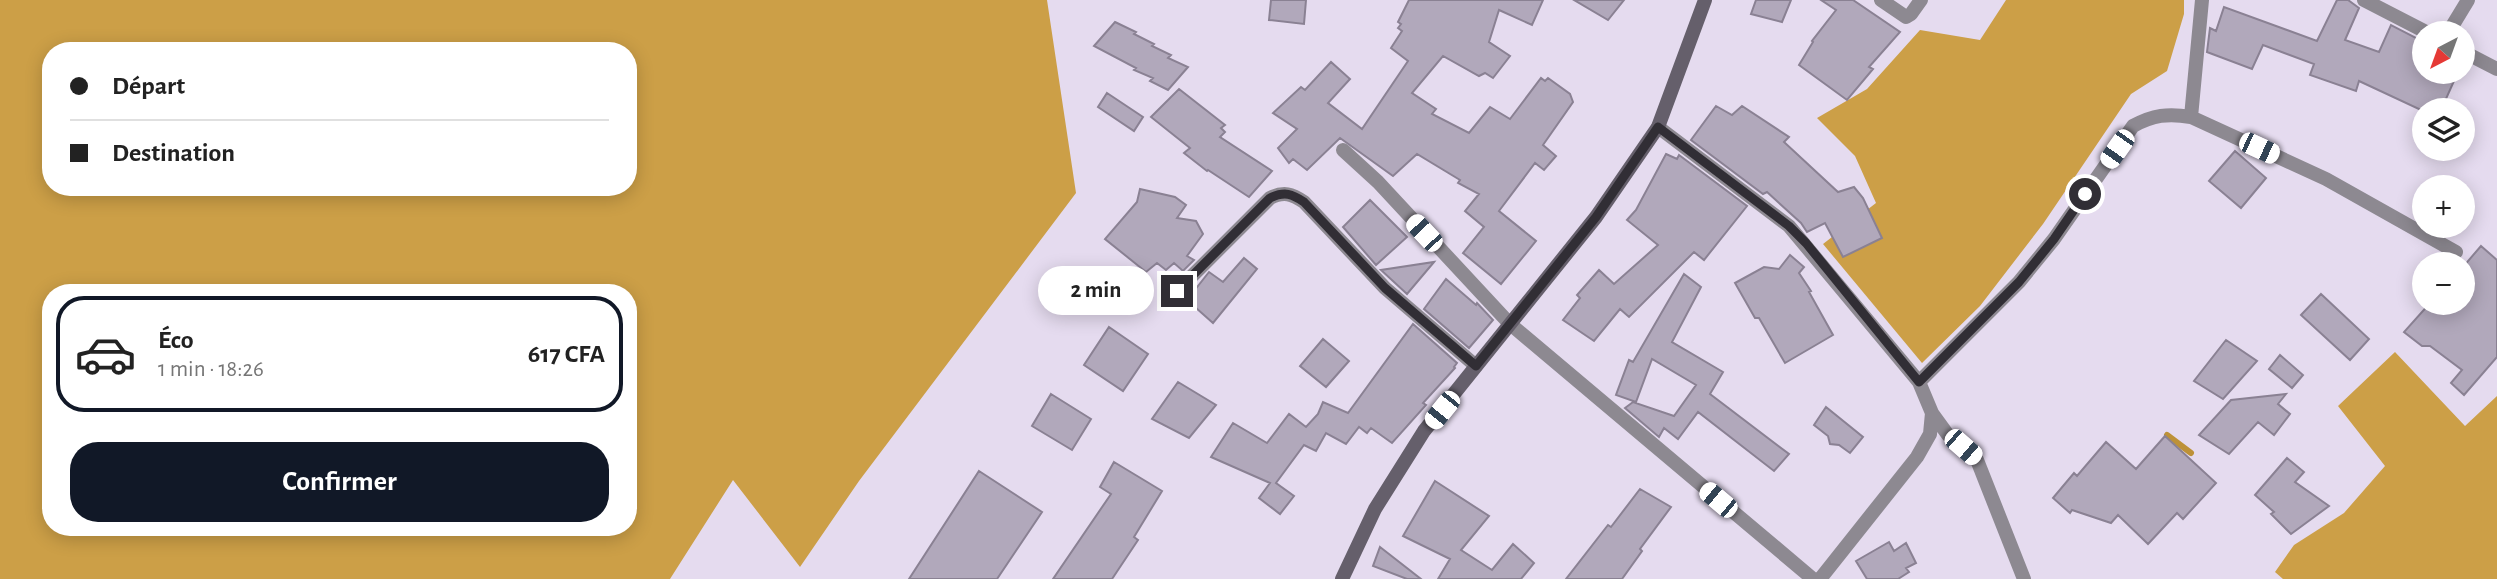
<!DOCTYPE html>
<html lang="fr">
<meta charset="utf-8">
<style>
body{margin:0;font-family:"Alegreya Sans",sans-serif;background:#f2f2f2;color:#222;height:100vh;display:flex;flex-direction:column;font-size:26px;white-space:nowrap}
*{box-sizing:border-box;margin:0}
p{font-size:23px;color:#767676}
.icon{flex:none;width:38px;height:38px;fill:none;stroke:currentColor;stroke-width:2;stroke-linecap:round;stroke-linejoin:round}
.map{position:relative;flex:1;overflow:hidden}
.side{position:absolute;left:42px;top:284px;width:595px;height:252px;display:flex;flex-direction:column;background:#fff;border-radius:28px;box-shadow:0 4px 18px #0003}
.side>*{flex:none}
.guide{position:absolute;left:42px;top:42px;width:595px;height:154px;border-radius:28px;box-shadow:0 4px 18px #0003;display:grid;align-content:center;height:154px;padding:0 28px;background:#fff}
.needle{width:46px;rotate:221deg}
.buttons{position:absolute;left:2412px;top:21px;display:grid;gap:14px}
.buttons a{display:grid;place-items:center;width:63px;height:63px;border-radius:50%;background:#fff;box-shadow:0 4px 18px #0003;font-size:35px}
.end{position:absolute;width:32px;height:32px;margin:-16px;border:9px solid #312e35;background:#fff;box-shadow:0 0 0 4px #fff}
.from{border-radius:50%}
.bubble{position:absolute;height:49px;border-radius:24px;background:#fff;box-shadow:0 4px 18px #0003;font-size:23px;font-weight:700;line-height:49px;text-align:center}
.car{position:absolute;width:21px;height:42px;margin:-21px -10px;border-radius:9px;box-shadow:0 0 5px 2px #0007;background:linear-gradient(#fff 24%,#345 0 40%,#fff 0 76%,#345 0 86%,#fff 0)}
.guide b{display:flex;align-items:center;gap:24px;height:66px;font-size:26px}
.guide b+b{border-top:2px solid #e0e0e0}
.guide i{width:18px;height:18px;background:#222}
ul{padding:12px 0 0;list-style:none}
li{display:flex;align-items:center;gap:21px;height:116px;margin:0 14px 10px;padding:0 14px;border:4px solid transparent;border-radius:28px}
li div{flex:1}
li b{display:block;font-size:26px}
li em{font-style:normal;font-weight:700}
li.on{border-color:#111827}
li>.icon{width:63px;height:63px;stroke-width:1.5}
.cta{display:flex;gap:14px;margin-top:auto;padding:14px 28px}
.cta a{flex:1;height:80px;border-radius:28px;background:#111827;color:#fff;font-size:28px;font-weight:700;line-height:80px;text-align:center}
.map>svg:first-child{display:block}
.forest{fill:#cc9f47;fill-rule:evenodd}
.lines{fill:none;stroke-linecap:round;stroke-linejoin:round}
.stream{stroke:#bd9138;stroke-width:6}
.building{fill:#b1a8bb;stroke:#8a8193;stroke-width:2}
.minor{stroke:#8d8991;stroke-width:14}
.secondary{stroke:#655f6b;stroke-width:14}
.route{stroke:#312e35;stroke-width:9}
</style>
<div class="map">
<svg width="2497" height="579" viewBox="0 0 2497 579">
<rect width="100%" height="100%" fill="#e5dbef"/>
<path class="forest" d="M 0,0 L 1047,0 L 1076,193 L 859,481 L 800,567 L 733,480 L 670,579 L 0,579 ZM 51,51 L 628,51 L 628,187 L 51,187 ZM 51,292 L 628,292 L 628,527 L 51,527 Z
M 2006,0 L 2184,0 L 2184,14 L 2167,71 L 2131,94 L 2043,224 L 1980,306 L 1922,363 L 1823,244 L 1876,203 L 1855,156 L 1817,118 L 1867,89 L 1920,30 L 1980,40 Z
M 2395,352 L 2465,426 L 2497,396 L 2497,579 L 2283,579 L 2275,572 L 2294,545 L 2344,513 L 2385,466 L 2338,406 Z"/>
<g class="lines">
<path class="stream" d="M 2167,435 L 2191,453"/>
</g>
<path class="building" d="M 1271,0 L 1306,0 L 1304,24 L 1269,20 Z
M 1409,0 L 1543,0 L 1532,25 L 1499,10 L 1489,42 L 1510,56 L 1493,78 L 1485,73 L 1479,76 L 1443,56 L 1412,93 L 1436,109 L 1432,114 L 1469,133 L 1490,107 L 1510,119 L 1541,78 L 1545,81 L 1548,78 L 1570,94 L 1573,102 L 1543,145 L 1556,156 L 1544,170 L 1535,163 L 1499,211 L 1536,241 L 1501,284 L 1463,253 L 1484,227 L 1465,211 L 1479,194 L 1458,183 L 1460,180 L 1417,154 L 1393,176 L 1340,138 L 1307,170 L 1293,159 L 1289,163 L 1278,148 L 1297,129 L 1273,113 L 1301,87 L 1305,90 L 1331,62 L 1350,79 L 1328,103 L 1362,129 L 1408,61 L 1391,48 L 1402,31 L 1398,28 L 1401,24 L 1398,22 Z
M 1574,0 L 1624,0 L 1608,20 Z
M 1756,0 L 1791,0 L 1782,22 L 1751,14 Z
M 1821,0 L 1853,0 L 1900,32 L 1869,67 L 1873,69 L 1847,100 L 1799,65 L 1813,42 L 1812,41 L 1836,10 Z
M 2337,0 L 2348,0 L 2359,8 L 2345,40 L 2379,52 L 2391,25 L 2424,42 L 2424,72 L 2458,72 L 2441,110 L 2421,110 L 2359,81 L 2356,91 L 2310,75 L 2314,64 L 2263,45 L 2252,69 L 2207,52 L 2210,28 L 2216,31 L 2224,7 L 2317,41 Z
M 1115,22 L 1136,32 L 1134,34 L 1154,44 L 1152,46 L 1171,55 L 1168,58 L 1188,67 L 1168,90 L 1150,81 L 1153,78 L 1134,70 L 1136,68 L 1094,46 Z
M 1179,89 L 1225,125 L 1221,128 L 1225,132 L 1220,137 L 1272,171 L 1249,197 L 1208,170 L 1207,171 L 1184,153 L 1190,148 L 1151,117 Z
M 1107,93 L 1143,117 L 1134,131 L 1098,107 Z
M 1716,106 L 1732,115 L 1742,106 L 1789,137 L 1784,142 L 1838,192 L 1854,187 L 1863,198 L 1882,238 L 1843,257 L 1825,223 L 1807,232 L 1801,223 L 1767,192 L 1763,194 L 1691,140 Z
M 2235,151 L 2266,178 L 2241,208 L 2209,181 Z
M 1666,154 L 1677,159 L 1679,155 L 1747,206 L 1704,260 L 1694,252 L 1629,317 L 1620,309 L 1594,341 L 1563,320 L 1580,298 L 1577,295 L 1599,270 L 1614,284 L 1658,245 L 1627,220 L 1636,210 Z
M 1140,189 L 1175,197 L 1186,205 L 1177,218 L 1196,221 L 1203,234 L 1187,256 L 1194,260 L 1183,271 L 1174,263 L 1166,270 L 1157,263 L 1146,272 L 1105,239 L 1137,202 Z
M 1370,200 L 1407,237 L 1376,265 L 1343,227 Z
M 2481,246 L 2497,260 L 2497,357 L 2464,395 L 2451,383 L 2462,370 L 2430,346 L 2422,346 L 2404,332 L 2430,303 L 2462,303 L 2462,268 Z
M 1790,255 L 1804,267 L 1799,273 L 1811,291 L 1809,292 L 1833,335 L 1785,363 L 1759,318 L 1755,318 L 1735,283 L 1764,267 L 1779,269 Z
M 1244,258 L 1257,269 L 1213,323 L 1187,300 L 1209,272 L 1223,282 Z
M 1434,262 L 1407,294 L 1381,270 Z
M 1684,274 L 1701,287 L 1672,342 L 1723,372 L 1710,394 L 1789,454 L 1774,471 L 1698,412 L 1678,439 L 1664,428 L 1659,437 L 1625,408 L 1633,402 L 1674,416 L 1696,385 L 1652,359 L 1636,402 L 1616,395 L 1629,360 L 1633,362 Z
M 1446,279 L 1476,305 L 1477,303 L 1493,320 L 1469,348 L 1424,309 Z
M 2321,294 L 2369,339 L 2350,360 L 2301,315 Z
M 1413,324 L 1457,363 L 1454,367 L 1455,368 L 1423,403 L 1426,405 L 1392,443 L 1371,428 L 1367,433 L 1359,427 L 1346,444 L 1326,433 L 1316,451 L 1304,445 L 1276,483 L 1294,496 L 1280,514 L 1259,498 L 1270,483 L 1211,457 L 1233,423 L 1267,443 L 1289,414 L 1306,427 L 1318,414 L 1323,402 L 1348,413 Z
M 1109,327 L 1148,354 L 1123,391 L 1084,365 Z
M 1323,339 L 1349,361 L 1326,387 L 1300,366 Z
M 2226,340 L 2257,361 L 2223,399 L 2194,381 Z
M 2280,355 L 2303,375 L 2292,388 L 2269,369 Z
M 1178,382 L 1216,405 L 1189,438 L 1152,419 Z
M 1051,394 L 1091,419 L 1072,450 L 1032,426 Z
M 2286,394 L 2278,404 L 2290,414 L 2274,435 L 2258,422 L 2229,454 L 2199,435 L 2231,400 Z
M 1826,407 L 1863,437 L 1850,453 L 1839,445 L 1830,444 L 1828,436 L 1814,425 Z
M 2165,436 L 2216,483 L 2183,519 L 2177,513 L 2148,544 L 2118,515 L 2111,523 L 2072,510 L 2070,513 L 2053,498 L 2074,473 L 2077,476 L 2106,442 L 2136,469 Z
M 2287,458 L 2304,472 L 2295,482 L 2329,506 L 2291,534 L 2271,514 L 2274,512 L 2255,495 Z
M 1114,462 L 1162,491 L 1134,537 L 1138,540 L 1112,579 L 1053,579 L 1111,494 L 1100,487 Z
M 979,471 L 1042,512 L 997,579 L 909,579 Z
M 1435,481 L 1489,516 L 1461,550 L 1492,570 L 1513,544 L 1534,563 L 1521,579 L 1438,579 L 1450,559 L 1403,536 Z
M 1640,489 L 1671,507 L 1640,549 L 1642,551 L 1622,579 L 1566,579 L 1608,525 L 1611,527 Z
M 1889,542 L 1894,551 L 1906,543 L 1916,563 L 1906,568 L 1909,572 L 1898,579 L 1867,579 L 1856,561 Z
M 1380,547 L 1421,579 L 1407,579 L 1373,566 Z"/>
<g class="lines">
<path class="minor" d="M 1881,0 L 1906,17 L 1911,14 L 1921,0
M 2364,0 L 2428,33
M 2448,33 L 2468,0
M 2462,51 L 2497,69
M 2191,117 L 2202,0
M 1658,127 L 1789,226 L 1919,382 L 1932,413 L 1930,434 L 1917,457 L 1820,579
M 1343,150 L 1378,182 L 1509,323 L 1813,579
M 1177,291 L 1270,198 C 1284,191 1292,194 1304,202 L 1385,288 L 1476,366
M 1919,382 L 2019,282 L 2054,239 L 2133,126 C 2153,115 2168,113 2191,117 L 2326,179 L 2456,252
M 1932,413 L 1948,435 L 1977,460 L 2024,579"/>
<path class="secondary" d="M 1342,579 L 1375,509 L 1424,431 L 1596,217 L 1658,127 L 1705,0"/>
</g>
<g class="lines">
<path class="route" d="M 1177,291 L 1270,198 C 1285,191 1292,194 1304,202 L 1385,288 L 1476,366 L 1596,217 L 1658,127 L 1789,226 L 1806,243 L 1919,382 L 2019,282 L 2054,239 L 2085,194"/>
</g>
</svg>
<div class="buttons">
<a><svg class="needle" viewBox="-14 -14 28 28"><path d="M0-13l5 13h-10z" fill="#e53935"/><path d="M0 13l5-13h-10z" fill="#767676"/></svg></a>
<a><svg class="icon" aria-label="layers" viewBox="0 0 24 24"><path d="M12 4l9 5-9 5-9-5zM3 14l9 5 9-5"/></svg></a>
<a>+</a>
<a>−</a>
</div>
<i class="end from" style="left:2085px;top:194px"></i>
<i class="end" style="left:1177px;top:291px"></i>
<div class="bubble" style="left:1038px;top:266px;width:116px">2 min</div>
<i class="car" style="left:2259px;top:148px;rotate:115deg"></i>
<i class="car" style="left:2117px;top:149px;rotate:215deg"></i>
<i class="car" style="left:1424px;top:233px;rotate:317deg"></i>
<i class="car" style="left:1442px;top:410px;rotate:219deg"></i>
<i class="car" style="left:1963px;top:447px;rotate:131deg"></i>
<i class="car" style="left:1718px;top:500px;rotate:310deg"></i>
<div class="guide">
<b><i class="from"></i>Départ</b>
<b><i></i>Destination</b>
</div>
<section class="side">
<ul>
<li class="on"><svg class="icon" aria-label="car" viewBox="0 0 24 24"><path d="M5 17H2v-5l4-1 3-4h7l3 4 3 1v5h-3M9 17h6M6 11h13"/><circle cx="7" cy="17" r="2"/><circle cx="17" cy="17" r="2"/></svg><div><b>Éco</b><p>1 min · 18:26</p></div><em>617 CFA</em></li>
</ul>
<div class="cta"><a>Confirmer</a></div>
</section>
</div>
